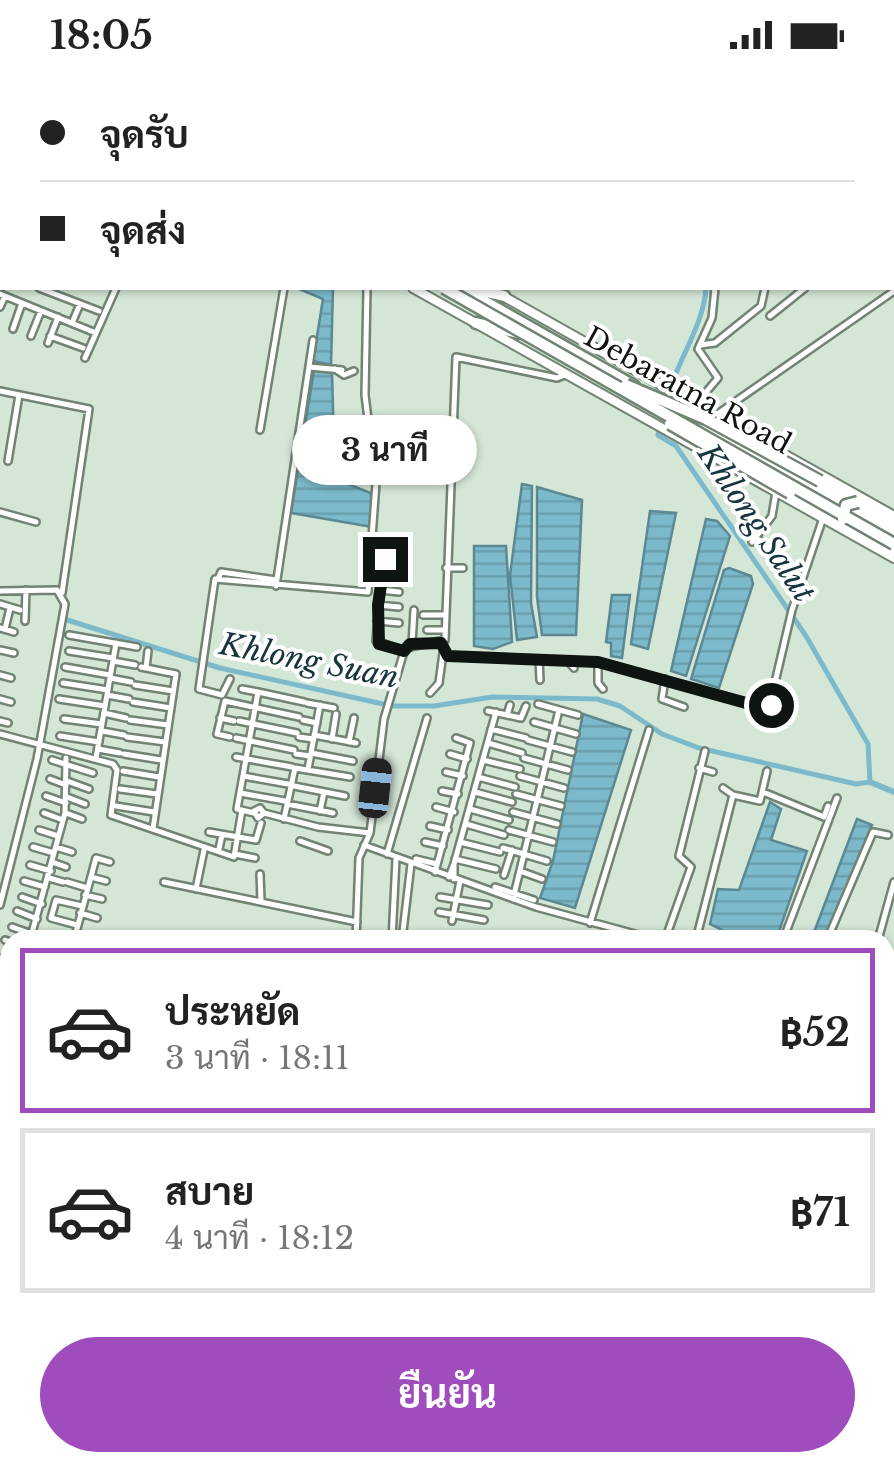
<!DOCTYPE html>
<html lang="th">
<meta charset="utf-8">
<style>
body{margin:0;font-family:"Libre Baskerville",Sarabun,serif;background:#f2f2f2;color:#222;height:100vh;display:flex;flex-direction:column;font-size:38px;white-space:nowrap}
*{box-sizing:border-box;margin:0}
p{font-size:32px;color:#767676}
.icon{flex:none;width:55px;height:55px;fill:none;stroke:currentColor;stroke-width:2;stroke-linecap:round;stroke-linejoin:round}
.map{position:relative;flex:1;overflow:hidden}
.sheet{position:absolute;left:0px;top:860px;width:895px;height:542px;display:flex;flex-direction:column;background:#fff;border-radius:30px 30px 0 0;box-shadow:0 2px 8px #0004}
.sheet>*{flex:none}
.top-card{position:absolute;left:0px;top:0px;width:895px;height:220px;box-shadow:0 2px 8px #0004;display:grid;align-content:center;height:220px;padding:0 40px;background:#fff}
.end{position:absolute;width:45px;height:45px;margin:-22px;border:12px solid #0e140f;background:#fff;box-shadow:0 0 0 5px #fff}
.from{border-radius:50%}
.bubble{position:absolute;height:70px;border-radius:35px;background:#fff;box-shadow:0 2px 8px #0004;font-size:32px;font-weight:700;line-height:70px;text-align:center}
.car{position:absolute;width:30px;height:60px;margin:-30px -15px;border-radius:12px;box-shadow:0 0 8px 2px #0007;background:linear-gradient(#222 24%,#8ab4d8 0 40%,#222 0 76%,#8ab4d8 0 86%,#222 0)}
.top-card b{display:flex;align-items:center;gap:35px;height:95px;font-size:38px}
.top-card b+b{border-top:2px solid #e0e0e0}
.top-card i{width:25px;height:25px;background:#222}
ul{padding:18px 0 0;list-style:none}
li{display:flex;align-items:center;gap:30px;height:165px;margin:0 20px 15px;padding:0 20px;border:5px solid #e0e0e0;border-radius:0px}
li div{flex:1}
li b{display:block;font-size:38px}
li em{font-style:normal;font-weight:700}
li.active{border-color:#9f4dbc}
li>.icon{width:90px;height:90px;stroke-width:1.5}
.button{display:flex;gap:20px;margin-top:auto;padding:20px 40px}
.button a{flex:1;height:115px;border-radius:60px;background:#9f4dbc;color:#fff;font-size:40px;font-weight:700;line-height:115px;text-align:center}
.status{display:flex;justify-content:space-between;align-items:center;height:70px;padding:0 50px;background:#fff;direction:ltr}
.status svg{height:28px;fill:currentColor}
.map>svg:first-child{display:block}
.water{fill:url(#water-rules);stroke:#5b8893;stroke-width:2.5}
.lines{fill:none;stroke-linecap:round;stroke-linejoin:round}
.canal{stroke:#7cbacb;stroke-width:5}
.river{stroke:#7cbacb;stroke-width:6}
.minor-tunnel{stroke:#b6c7b9;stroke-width:5;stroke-dasharray:5 2.5;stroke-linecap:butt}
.minor-casing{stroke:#728374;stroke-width:10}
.major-casing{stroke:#728374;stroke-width:12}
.highway-casing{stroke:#728374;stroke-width:15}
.minor{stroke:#fff;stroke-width:5}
.major{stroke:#fff;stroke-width:8}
.highway{stroke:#fff;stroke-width:10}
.highway-bridge-casing{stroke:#728374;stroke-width:15;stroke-linecap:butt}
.highway-bridge{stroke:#fff;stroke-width:10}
.route{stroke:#0e140f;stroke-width:12}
.labels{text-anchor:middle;stroke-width:8;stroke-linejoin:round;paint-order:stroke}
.street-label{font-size:28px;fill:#0e140f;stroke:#fff}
.water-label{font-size:30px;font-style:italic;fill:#16353d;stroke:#fff}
</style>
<div class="status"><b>18:05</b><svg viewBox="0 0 49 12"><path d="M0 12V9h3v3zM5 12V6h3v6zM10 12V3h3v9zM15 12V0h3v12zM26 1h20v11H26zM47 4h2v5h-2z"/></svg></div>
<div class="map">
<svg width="894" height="1402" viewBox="0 0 894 1402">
<defs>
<pattern id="water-rules" width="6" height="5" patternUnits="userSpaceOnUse" patternTransform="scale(2.5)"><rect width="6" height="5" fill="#7cbacb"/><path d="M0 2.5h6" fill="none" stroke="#6a9fad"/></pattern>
</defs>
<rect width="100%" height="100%" fill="#d4e7d7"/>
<path class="water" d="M 297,218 L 333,218 L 331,295 L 313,291 L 323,229 Z
M 314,300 L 332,302 L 335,409 L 371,423 L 372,457 L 291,443 Z
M 522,414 L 532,416 L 531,533 L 537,567 L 517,570 L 510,505 Z
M 537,417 L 582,430 L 576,565 L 542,565 L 537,527 Z
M 650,441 L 676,443 L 648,579 L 631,574 Z
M 706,449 L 717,451 L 730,466 L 686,606 L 671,601 Z
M 474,476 L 506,476 L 512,572 L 493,579 L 474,576 Z
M 729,498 L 751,506 L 753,514 L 719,618 L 691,609 L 724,500 Z
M 612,525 L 630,525 L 622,588 L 611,586 L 611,573 L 606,572 Z
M 583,644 L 631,660 L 575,838 L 540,828 L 553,791 Z
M 770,732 L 781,739 L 771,770 L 807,781 L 776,870 L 743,870 L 710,854 L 718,819 L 739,820 Z
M 857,749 L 872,755 L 826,870 L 811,870 Z"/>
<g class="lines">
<path class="canal" d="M 634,0 L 634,2
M 0,88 L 2,85
M 666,332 C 675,294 704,256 706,218
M 64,549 L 220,598 L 392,636 L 434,636 L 492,627 L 597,629 L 620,636 L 662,664 L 699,678 L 856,714 L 870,712 L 868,674 L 806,566 L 676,376 L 658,365 L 664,343
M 0,981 L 10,984"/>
<path class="river" d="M 870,712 L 894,722
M 857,1392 L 857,1402"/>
<path class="minor-tunnel" d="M 69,689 L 69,686"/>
<g class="minor-casing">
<path id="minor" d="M 260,0 L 270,2
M 480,0 L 480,2
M 814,0 L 825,0
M 208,2 L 208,0
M 289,2 L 293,0
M 447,2 L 470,2
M 484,2 L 486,0
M 726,2 L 726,0
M 741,2 L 743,0
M 854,2 L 855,0
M 892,96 L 894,96
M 892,147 L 894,147
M 0,202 L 2,203
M 39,218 L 99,241
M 0,224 L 96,263
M 0,237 L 5,226
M 770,246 L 805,218
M 72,253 L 80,234
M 13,259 L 22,233
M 31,266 L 41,241
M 50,266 L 83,278
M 48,273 L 58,247
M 700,275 L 715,273 L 761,236 L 765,218
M 85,288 L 116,218
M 309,297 L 342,300
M 335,299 L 344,305 L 354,301
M 0,321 L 89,339 L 62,523
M 696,334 L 718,308 L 698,279 L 712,248 L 715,218
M 716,345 L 894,221
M 260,360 L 284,218
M 8,391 L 19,325
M 0,442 L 36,452
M 756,468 L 768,476
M 752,472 L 772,446 L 776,422
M 401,490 L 383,490 L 376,571 L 404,581
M 446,498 L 463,498
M 381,504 L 400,506
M 218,509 L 221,502 L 276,510
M 276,516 L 313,270
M 380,520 L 399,522
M 0,521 L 57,520 L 65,534 L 37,689 L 0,835
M 0,534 L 20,540
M 378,535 L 399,537
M 423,545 L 445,545
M 25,551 L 26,520
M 377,551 L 399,553
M 0,558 L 14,562
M 5,559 L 10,538
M 427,560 L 445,560
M 69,565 L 137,577
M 441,573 L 448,586 L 598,592 L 769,638 L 792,540 L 823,448
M 412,574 L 414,540
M 0,580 L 14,583
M 69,581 L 113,588
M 539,589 L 540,610
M 567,590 L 574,598
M 113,591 L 135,595
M 598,592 L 598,613 L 603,619
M 65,597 L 110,605
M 141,597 L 176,604 L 153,759
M 146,598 L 148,581
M 0,605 L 11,608
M 110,608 L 131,612
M 230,609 L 222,625 L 199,619 L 215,509 L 368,522 L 376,413 L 365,325 L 367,218
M 665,609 L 662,629 L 684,637
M 63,613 L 108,620
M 135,615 L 173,621
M 242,619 L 258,622 L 237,739 L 254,743
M 258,622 L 304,632
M 430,623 L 439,613 L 443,583
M 107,625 L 129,629
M 0,629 L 11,632
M 59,629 L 105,636
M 133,632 L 171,638
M 307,633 L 334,638
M 538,634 L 578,645
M 488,641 L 521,648 L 526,636
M 104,643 L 126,648
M 507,645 L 510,635
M 220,648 L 234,651
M 64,649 L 102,654
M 130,650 L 168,655
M 303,650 L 317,653
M 0,651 L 8,653
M 239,651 L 297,663
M 534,652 L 576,664
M 491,659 L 526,668
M 102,661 L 124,665
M 0,664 L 113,694 L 117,700 L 111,745 L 234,787 L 242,740
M 314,665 L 356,673
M 60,666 L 99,672
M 127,667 L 165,672
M 230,667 L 217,664 L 225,631 L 299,647
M 299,667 L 313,669
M 236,668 L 294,680
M 332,669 L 336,644
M 528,670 L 572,682
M 349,672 L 354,648
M 488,673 L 522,683
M 98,679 L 120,683
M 311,683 L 353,691
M 124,684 L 161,690
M 296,684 L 310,686
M 450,684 L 467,689
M 236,687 L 292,697
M 96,688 L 116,573
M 524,688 L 568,700
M 52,690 L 93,703
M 483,690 L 520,699
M 699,698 L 713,702
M 308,699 L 320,635
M 123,701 L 159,707
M 446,702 L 463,706
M 243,706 L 288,714
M 520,706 L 564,718
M 478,707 L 515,717
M 50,709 L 66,715
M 67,711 L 89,719
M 294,716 L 345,726
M 723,718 L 733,725
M 120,719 L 157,724
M 442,721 L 458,724
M 475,722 L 512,732
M 763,722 L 824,747 L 828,736
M 240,723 L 285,731
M 516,724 L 561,736
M 46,726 L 66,733
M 67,727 L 85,734
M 287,734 L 333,743
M 116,736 L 154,742
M 436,737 L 454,742
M 470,739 L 509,750
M 320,741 L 324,722
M 513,742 L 557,754
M 44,743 L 63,750
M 66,743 L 82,749
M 264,743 L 258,748 L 254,741 L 260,738 L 264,743 L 318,757 L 370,763
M 284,749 L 295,698 L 350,707
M 466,754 L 504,765
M 430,756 L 448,760
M 39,760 L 58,766
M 509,760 L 553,772
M 209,762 L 256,770 L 261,753
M 300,771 L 328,781
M 425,772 L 443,776
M 460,772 L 500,782
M 364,775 L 536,837 L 657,870
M 33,777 L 54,783
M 56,777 L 72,782
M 503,778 L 547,791
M 219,779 L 222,765
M 235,784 L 255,788
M 387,784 L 427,648
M 416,789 L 437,794
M 455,789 L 496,799
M 52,792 L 66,797
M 454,794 L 496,642
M 30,795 L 51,801
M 520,801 L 542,809
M 435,802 L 470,673 L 456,668
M 260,804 L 261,831
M 504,805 L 512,780
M 91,807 L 106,811
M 449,807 L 454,794 L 454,809
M 49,808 L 63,812
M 24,811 L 45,817
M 67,812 L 87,818
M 164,812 L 357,852
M 495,817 L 534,830
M 196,819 L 204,780
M 85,825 L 102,829
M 22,827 L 42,834
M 440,827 L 488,835
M 513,829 L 559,640
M 17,841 L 37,849
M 439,842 L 484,850
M 80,843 L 97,848
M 452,851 L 460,811
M 590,853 L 649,660
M 77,855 L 51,848 L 56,830 L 82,836
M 12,857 L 32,864
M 75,864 L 92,868
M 37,865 L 59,870
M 5,870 L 10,872
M 30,870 L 65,743 L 66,688
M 74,870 L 96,788 L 110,792
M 356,870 L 359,788 L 370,763 L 384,649 L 405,578 L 445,570 L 456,287 L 557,308 L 567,304
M 392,870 L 396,789
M 402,870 L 411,794
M 508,870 L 518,870
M 613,870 L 615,860
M 665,870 L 691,797 L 679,786 L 705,681
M 696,870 L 733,725 L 760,731 L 767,701
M 783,870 L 837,728
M 827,870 L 873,762 L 888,765
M 878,870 L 894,812
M 0,888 L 10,892
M 4,919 L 10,921
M 0,933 L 10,935
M 6,934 L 1,957 L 10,966
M 885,952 L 894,954
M 0,1019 L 10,1009
M 0,1036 L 10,1033
M 0,1042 L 10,1076
M 0,1139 L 10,1137
M 892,1145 L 893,1125
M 0,1192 L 10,1181
M 7,1216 L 10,1216
M 0,1235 L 10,1237
M 0,1255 L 10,1258
M 0,1276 L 10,1279
M 892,1363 L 894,1371
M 885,1383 L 890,1373
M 105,1392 L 127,1402
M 135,1392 L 156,1402
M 504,1392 L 556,1402
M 602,1392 L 615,1395
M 305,1394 L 305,1392
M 322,1396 L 323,1392
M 340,1398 L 341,1392
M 375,1398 L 399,1401
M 358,1401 L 359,1392
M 8,1402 L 12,1392
M 90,1402 L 94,1392
M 127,1402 L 131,1392
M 268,1402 L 270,1392
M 283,1402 L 284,1392
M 427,1402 L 428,1392
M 626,1402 L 627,1392
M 649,1402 L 651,1392
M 673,1402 L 675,1392
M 864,1402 L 894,1402"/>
</g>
<g class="major-casing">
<path id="major" d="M 29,0 L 34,2
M 103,0 L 108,2
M 142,0 L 144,2
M 0,41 L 2,40
M 413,218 L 894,488
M 501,225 L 894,446"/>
</g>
<g class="highway-casing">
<path id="highway" d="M 2,0 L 7,2
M 41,0 L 45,2
M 59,0 L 63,2
M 72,0 L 76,2
M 0,16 L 2,13
M 0,35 L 2,33
M 461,218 L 634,316
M 474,219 L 504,226
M 476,253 L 518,263
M 688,346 L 894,460
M 825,414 L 894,452
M 790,423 L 894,481"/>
</g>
<use href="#minor" class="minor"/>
<use href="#major" class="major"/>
<use href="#highway" class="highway"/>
<g class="highway-bridge-casing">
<path id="highway-bridge" d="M 125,2 L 125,0
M 444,218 L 894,474
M 626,315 L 706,349 L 820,411
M 670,354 L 790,423
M 843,449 L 846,435 L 858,432"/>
</g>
<use href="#highway-bridge" class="highway-bridge"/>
</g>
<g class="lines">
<path class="route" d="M 385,489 L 378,535 L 379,574 L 404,581 L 410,574 L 441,573 L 448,586 L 598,592 L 746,633 L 771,635"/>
</g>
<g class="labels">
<g class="street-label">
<text transform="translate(688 320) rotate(29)" y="10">Debaratna Road</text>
</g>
<g class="water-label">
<text transform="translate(756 453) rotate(56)" y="10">Khlong Salut</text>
<text transform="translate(309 591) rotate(11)" y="10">Khlong Suan</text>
</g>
</g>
</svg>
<i class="end from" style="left:771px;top:635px"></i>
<i class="end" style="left:385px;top:489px"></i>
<div class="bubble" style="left:292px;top:345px;width:185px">3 นาที</div>
<i class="car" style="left:375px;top:718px;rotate:6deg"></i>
<div class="top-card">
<b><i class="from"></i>จุดรับ</b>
<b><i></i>จุดส่ง</b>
</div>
<section class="sheet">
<ul>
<li class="active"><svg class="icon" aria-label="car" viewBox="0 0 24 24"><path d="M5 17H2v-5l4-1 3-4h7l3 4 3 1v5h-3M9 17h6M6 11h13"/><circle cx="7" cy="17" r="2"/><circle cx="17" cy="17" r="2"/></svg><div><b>ประหยัด</b><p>3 นาที · 18:11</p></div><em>฿52</em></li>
<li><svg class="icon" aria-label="car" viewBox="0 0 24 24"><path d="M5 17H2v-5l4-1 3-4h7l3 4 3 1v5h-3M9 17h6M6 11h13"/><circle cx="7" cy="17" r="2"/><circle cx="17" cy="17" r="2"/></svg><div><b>สบาย</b><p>4 นาที · 18:12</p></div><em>฿71</em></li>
</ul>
<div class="button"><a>ยืนยัน</a></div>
</section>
</div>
